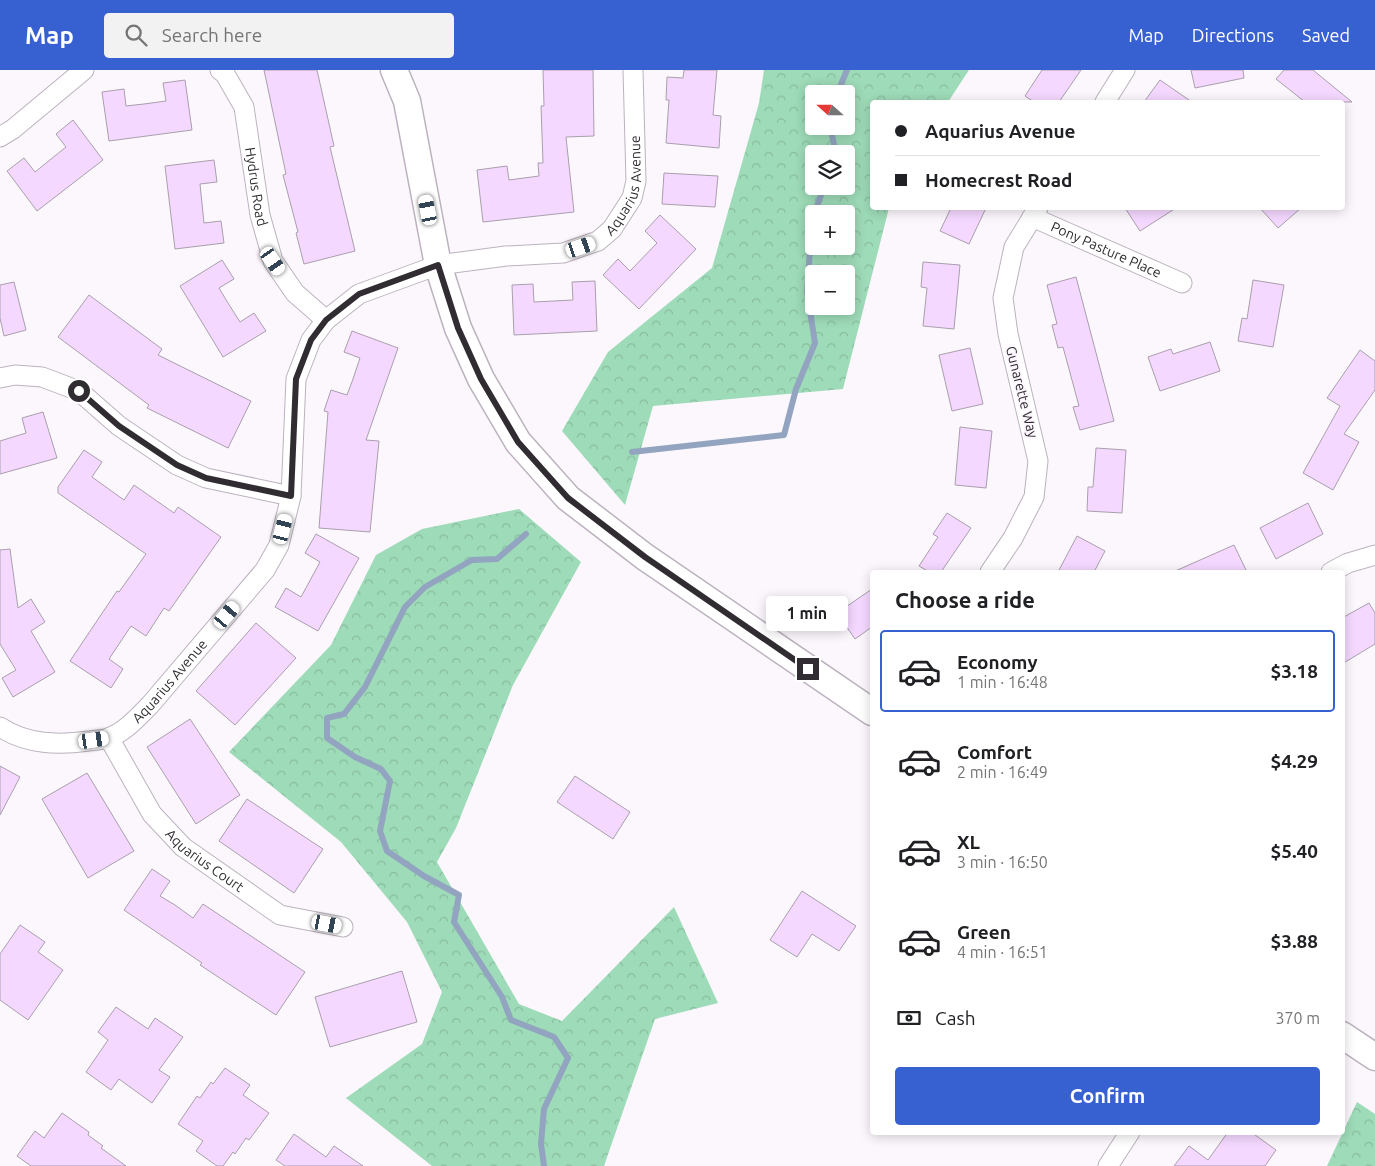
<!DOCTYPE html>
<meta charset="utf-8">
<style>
body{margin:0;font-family:Ubuntu,sans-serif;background:#f2f2f2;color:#202124;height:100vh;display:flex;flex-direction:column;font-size:19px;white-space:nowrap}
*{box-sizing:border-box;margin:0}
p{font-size:16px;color:#757577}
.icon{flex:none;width:28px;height:28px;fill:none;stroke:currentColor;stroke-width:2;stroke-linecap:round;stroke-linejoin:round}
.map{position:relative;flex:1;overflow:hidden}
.panel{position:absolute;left:870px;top:500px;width:475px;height:565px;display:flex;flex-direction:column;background:#fff;border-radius:5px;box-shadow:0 2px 12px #0003}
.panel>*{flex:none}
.guide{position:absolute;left:870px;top:30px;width:475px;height:110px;border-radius:5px;box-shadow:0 2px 12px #0003;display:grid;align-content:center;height:110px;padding:0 25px;background:#fff}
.needle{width:32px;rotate:291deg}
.controls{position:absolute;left:805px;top:15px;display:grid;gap:10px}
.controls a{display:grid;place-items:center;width:50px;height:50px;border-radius:5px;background:#fff;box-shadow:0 2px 12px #0003;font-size:25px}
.end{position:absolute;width:22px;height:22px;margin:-11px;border:6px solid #302c31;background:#fff;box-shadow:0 0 0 2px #fff}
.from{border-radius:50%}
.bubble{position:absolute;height:35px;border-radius:5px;background:#fff;box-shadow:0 2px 12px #0003;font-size:16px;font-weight:600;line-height:35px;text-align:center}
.car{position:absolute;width:15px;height:30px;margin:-15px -8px;border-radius:6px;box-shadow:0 0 4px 1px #0007;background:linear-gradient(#fff 24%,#345 0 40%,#fff 0 76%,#345 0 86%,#fff 0)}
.guide b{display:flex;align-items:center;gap:18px;height:48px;font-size:19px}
.guide b+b{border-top:1px solid #e0e0e0}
.guide i{width:12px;height:12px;background:#202124}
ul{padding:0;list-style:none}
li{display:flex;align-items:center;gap:15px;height:82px;margin:0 10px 8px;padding:0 15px;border:2px solid transparent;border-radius:5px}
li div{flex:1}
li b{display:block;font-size:19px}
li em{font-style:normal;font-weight:600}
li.selected{border-color:#3761d1}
li>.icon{width:45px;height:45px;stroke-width:1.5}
h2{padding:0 25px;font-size:22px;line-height:60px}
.pay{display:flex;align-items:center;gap:12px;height:55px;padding:0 25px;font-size:19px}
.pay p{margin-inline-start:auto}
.action{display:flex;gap:10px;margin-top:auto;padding:10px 25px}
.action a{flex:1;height:58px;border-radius:5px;background:#3761d1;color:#fff;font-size:20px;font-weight:600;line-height:58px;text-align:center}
header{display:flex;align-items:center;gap:30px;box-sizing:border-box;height:70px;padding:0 25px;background:#3761d1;color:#fff}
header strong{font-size:24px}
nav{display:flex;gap:28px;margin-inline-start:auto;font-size:18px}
.search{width:350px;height:45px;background:#f2f2f2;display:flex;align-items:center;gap:12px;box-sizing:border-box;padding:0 18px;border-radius:5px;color:#757577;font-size:19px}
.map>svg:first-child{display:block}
.forest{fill:url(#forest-crowns);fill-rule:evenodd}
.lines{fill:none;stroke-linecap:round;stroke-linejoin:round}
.stream{stroke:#92a4c0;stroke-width:6}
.building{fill:#f5d8ff;stroke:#a99fac}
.street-casing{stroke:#bcb2bf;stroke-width:21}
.secondary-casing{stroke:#bcb2bf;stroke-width:29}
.street{stroke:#fff;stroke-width:19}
.secondary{stroke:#fff;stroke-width:26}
.route{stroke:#302c31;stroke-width:6}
.labels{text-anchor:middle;stroke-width:4;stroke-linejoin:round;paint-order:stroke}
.street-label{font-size:14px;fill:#302c31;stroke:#fcf7fd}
</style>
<header>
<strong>Map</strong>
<div class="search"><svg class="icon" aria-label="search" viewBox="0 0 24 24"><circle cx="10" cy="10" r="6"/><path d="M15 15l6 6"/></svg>Search here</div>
<nav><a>Map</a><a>Directions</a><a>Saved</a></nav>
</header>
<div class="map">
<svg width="1375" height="1096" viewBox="0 0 1375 1096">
<defs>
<pattern id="forest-crowns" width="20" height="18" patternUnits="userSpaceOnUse" patternTransform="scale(1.25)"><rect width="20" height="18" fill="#9edbb8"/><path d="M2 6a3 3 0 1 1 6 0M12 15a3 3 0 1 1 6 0" fill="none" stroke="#88bc9f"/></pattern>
</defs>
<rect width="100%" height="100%" fill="#fcf7fd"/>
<path class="forest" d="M 764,0 L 969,0 L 948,32 L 872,32 L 872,138 L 889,138 L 843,319 L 653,336 L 625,435 L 562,361 L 608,282 L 712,198 L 759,33 ZM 814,24 L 846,24 L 846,56 L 814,56 ZM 814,84 L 846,84 L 846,116 L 814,116 ZM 814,144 L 846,144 L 846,176 L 814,176 ZM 814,204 L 846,204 L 846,236 L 814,236 Z
M 519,439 L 581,492 L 513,615 L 456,758 L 437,792 L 519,934 L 562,951 L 674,837 L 718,933 L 655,949 L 604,1096 L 432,1096 L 346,1028 L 422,974 L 442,922 L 407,852 L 341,772 L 229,682 L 331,575 L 376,485 L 422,459 Z
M 1357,1032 L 1375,1044 L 1375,1096 L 1327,1096 Z"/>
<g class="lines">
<path class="stream" d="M 837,24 L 847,0
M 830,56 L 836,84
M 814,144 L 823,120 L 826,116
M 632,382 L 784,365 L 796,319 L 815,273 L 807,222 L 812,150 L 814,144
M 526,464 L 497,489 L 472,490 L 425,517 L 405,537 L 365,617 L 344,644 L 327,648 L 327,668 L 355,687 L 381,699 L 390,711 L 380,761 L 387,781 L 424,806 L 459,825 L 454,852 L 502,927 L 511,950 L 554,967 L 568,988 L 544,1039 L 541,1074 L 544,1096"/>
</g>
<path class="building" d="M 264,0 L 317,0 L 334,76 L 330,77 L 355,181 L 304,194 L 296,163 L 298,162 L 283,105 L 286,104 Z
M 543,0 L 593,0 L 594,66 L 566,67 L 574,142 L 483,152 L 477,100 L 507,96 L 509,110 L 539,106 L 538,93 L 543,93 L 541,36 L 544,36 Z
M 684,0 L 717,0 L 713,45 L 721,46 L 719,78 L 666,73 L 669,30 L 666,30 L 667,7 L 683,8 Z
M 1042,0 L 1081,0 L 1059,32 L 1034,32 L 1025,26 Z
M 1191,0 L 1243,0 L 1244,8 L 1195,18 Z
M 1284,0 L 1313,0 L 1352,32 L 1305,32 L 1276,9 Z
M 185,10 L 192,60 L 109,71 L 102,22 L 124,19 L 126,36 L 144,34 L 166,31 L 163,13 Z
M 1160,10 L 1192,32 L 1144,32 Z
M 73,50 L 103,90 L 37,141 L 7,101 L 24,88 L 35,102 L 66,77 L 56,64 Z
M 214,90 L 217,112 L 200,114 L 204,153 L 221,151 L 224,173 L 175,179 L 165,96 Z
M 664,103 L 718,106 L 715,137 L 662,134 Z
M 951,138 L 986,138 L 969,174 L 940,161 Z
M 1125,138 L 1176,138 L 1140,161 Z
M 1260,138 L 1301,138 L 1278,158 Z
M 660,145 L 696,179 L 639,239 L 603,205 L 618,189 L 630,201 L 657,173 L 645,161 Z
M 222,190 L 234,209 L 219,218 L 228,233 L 240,252 L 254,243 L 266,261 L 223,287 L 180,216 Z
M 923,192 L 960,195 L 954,259 L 923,256 L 927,218 L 921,217 Z
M 1076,207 L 1114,351 L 1080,360 L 1073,337 L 1079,336 L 1063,277 L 1058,278 L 1052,255 L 1057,254 L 1047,215 Z
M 1253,210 L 1284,215 L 1273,277 L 1238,271 L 1242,248 L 1247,249 Z
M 595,211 L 597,261 L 514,265 L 512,215 L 533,214 L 534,232 L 573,230 L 572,212 Z
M 14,212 L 26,260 L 4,266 L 0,248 L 0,215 Z
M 89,225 L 162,279 L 158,285 L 251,331 L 228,378 L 147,338 L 149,335 L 58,267 Z
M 352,261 L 398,278 L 366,370 L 379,371 L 370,462 L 319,458 L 328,342 L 324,341 L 331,320 L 347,325 L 353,309 L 360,288 L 344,282 Z
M 1210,272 L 1220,301 L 1160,321 L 1148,287 L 1171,279 L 1173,284 Z
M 970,278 L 983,334 L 952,341 L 939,285 Z
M 1360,280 L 1375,291 L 1375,320 L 1344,364 L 1359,372 L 1333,420 L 1303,403 L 1340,336 L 1327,328 Z
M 43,342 L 57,388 L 0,404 L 0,371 L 26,363 L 22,348 Z
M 960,357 L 992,361 L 986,418 L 955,415 Z
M 1096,378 L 1126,380 L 1122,443 L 1087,441 L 1088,417 L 1093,417 Z
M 84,380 L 102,392 L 92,407 L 124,430 L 134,415 L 174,443 L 178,437 L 221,467 L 169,541 L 164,538 L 146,566 L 131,556 L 109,589 L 123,599 L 111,618 L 70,591 L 117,521 L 119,522 L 146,484 L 58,423 L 58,417 Z
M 1308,433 L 1323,464 L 1276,489 L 1260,458 Z
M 947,443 L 971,458 L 941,502 L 929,502 L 919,496 L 938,467 L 933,464 Z
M 316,464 L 359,488 L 318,561 L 275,537 L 286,518 L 301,527 L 320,492 L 305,483 Z
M 1077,466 L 1105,481 L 1094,502 L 1058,502 Z
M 1234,475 L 1247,502 L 1173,502 Z
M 10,479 L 18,538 L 31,529 L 45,552 L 31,561 L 55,602 L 13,627 L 2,608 L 16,600 L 0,574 L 0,480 Z
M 872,519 L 872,557 L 855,569 L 837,543 Z
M 1369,533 L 1375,543 L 1375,574 L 1342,594 L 1342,548 Z
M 256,553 L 296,588 L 235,655 L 196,621 Z
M 190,649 L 240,725 L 196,754 L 147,677 Z
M 0,696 L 20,707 L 0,745 Z
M 87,703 L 134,781 L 88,808 L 42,729 Z
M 575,706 L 630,742 L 613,769 L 557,732 Z
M 247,729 L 323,779 L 294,823 L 219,771 Z
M 152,799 L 170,811 L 160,826 L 175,835 L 193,848 L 203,834 L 305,902 L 276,945 L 200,895 L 202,893 L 124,840 Z
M 802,821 L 856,856 L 839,881 L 812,864 L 797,887 L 770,870 Z
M 20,855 L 45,872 L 38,882 L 63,900 L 28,950 L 0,930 L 0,884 Z
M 402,901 L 417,952 L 330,977 L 315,927 Z
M 116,937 L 148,959 L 155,948 L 183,967 L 159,1000 L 170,1007 L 152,1033 L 119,1009 L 111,1020 L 86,1002 L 108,970 L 98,962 Z
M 225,998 L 250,1015 L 243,1025 L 269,1043 L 249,1070 L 246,1068 L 235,1084 L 233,1082 L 223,1096 L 217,1096 L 196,1081 L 203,1071 L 178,1054 L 197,1026 L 200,1028 L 211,1012 L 213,1014 Z
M 62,1043 L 89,1062 L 88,1065 L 103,1076 L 101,1078 L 126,1096 L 31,1096 L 17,1086 L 35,1061 L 44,1068 Z
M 1228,1062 L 1251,1062 L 1276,1080 L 1265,1096 L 1174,1096 L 1189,1076 L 1208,1090 Z
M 294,1064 L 326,1087 L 334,1076 L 363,1096 L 285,1096 L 276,1090 Z"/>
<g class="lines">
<g class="street-casing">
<g id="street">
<path id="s1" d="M 220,0 L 225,4 L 244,37 L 260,145 L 273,191 L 295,223 L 326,250"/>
<path d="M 1105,32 L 1125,0"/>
<path d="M 0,67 L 13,59 L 84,0"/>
<path id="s2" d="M 1032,147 L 1182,213"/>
<path d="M 0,308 L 15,305 L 42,307 L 79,321 L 119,356 L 177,395 L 206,408 L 291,426"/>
<path d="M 990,502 L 1013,468 L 1034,427 L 1038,391 L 1008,264 L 1003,228 L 1014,177 L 1038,138"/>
<path d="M 1331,502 L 1348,493 L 1375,485"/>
<path id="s3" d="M 0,657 C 27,675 59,675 89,671 C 95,670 103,670 108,668 C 125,662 138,647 150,635 L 265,500 L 279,475 L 291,426 L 296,309 L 311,270 L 326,250 L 359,224 L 438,195 L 506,186 L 563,183 L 598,171 L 612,159 L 632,128 L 636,111 L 633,0"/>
<path id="s4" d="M 109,668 L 152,744 L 183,777 L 280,845 L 343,857"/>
<path d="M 1108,1096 L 1130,1062"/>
</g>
</g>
<g class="secondary-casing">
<path id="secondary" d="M 394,0 L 407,31 L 438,195 L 458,258 L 481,309 L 518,372 L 568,428 L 645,487 L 872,642
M 1342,965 L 1375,987"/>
</g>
<use href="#street" class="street"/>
<use href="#secondary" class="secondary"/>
</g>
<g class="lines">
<path class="route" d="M 79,321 L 119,356 L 177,395 L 206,408 L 291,426 L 296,309 L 311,270 L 326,250 L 359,224 L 438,195 L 458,258 L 481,309 L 518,372 L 568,428 L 645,487 L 808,599"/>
</g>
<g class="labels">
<g class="street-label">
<text dy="5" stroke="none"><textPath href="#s3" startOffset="960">Aquarius Avenue</textPath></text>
<text dy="5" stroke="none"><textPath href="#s1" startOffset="125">Hydrus Road</textPath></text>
<text dy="5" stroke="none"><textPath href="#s2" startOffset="81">Pony Pasture Place</textPath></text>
<text transform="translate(1022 322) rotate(76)" y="5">Gunarette Way</text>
<text dy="5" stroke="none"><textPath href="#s3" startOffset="196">Aquarius Avenue</textPath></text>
<text dy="5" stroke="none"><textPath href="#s4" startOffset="158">Aquarius Court</textPath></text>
</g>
</g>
</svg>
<div class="controls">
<a><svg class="needle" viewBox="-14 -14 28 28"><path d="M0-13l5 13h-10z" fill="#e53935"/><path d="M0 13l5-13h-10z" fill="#757577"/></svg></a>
<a><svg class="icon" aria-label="layers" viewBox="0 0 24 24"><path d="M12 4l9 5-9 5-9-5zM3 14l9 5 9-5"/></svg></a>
<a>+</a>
<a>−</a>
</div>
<i class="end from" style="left:79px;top:321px"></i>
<i class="end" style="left:808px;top:599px"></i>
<div class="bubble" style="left:766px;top:526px;width:82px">1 min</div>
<i class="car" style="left:428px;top:140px;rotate:349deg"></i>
<i class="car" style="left:581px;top:177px;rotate:71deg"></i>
<i class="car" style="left:273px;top:191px;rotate:145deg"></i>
<i class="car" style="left:283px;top:459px;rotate:14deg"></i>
<i class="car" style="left:227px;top:545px;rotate:40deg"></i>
<i class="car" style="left:94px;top:670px;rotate:81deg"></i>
<i class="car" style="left:327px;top:854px;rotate:101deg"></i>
<div class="guide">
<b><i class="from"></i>Aquarius Avenue</b>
<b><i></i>Homecrest Road</b>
</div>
<section class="panel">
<h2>Choose a ride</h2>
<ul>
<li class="selected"><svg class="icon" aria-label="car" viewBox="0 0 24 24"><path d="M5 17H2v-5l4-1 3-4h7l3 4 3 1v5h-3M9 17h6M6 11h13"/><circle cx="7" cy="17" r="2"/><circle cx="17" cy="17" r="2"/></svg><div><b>Economy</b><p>1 min · 16:48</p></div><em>$3.18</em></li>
<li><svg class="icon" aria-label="car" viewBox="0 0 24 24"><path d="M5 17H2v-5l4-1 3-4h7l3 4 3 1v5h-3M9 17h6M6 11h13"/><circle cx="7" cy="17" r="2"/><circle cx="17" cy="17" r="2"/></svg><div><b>Comfort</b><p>2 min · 16:49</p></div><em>$4.29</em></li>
<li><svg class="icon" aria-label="car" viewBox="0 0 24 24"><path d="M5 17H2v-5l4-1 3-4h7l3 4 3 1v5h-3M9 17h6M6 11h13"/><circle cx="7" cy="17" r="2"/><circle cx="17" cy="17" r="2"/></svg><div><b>XL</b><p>3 min · 16:50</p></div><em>$5.40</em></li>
<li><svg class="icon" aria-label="car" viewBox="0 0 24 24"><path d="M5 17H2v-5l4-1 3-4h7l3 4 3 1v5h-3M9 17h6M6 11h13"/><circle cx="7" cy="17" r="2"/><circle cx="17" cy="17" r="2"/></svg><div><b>Green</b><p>4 min · 16:51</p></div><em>$3.88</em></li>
</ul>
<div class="pay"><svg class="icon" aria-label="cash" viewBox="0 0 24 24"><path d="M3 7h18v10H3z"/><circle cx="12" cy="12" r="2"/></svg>Cash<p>370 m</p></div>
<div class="action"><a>Confirm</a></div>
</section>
</div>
